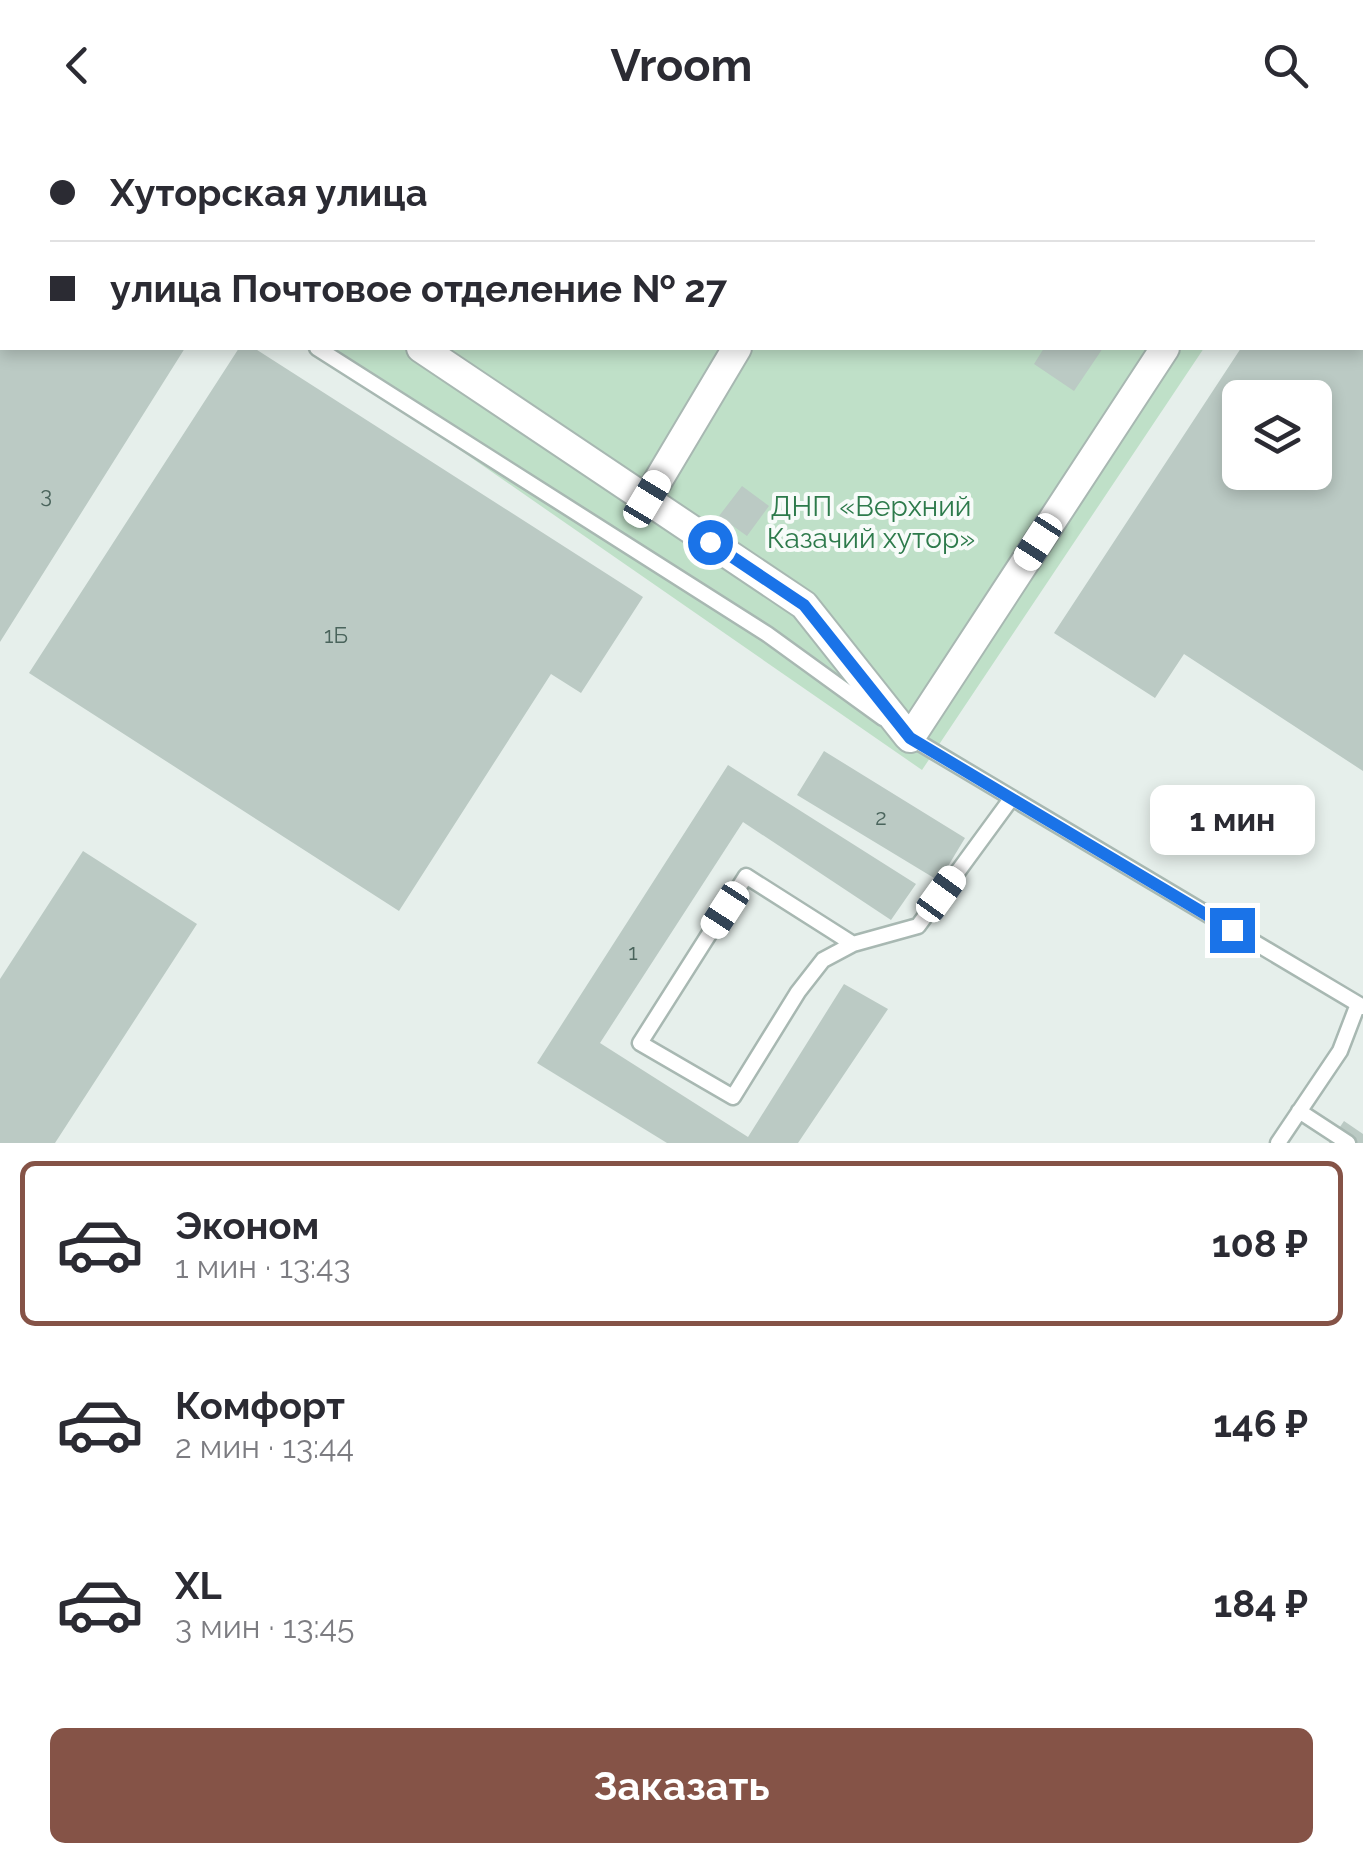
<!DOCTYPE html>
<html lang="ru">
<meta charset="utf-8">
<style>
body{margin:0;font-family:Raleway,sans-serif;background:#f2f2f3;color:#2b2b33;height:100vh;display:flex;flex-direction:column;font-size:38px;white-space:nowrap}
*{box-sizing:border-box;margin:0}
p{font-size:32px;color:#7c7c81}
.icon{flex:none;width:55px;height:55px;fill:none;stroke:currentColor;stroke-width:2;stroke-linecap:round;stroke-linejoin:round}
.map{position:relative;height:1013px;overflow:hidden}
.drawer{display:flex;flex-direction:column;background:#fff;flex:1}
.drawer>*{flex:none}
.hud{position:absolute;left:0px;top:0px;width:1365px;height:220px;box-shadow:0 5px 15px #0003;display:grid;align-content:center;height:220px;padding:0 50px;background:#fff}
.controls{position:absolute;left:1222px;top:250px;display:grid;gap:20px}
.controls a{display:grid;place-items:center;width:110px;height:110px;border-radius:15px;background:#fff;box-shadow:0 5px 15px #0003;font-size:50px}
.end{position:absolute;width:45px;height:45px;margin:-22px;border:12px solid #1a73e8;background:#fff;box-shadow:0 0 0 5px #fff}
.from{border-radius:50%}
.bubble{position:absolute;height:70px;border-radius:15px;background:#fff;box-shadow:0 5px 15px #0003;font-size:32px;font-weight:700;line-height:70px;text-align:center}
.car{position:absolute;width:30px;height:60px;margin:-30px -15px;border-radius:12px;box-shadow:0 0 8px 2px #0007;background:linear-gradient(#fff 24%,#345 0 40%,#fff 0 76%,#345 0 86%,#fff 0)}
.hud b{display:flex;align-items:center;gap:35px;height:95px;font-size:38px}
.hud b+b{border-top:2px solid #e1e1e2}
.hud i{width:25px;height:25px;background:#2b2b33}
ul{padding:18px 0 0;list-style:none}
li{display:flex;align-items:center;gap:30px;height:165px;margin:0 20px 15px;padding:0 30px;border:5px solid transparent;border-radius:15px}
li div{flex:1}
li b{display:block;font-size:38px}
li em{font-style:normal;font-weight:700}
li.on{border-color:#855347}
li>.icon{width:90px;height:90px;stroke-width:1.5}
.action{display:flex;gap:20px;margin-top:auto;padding:20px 50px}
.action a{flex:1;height:115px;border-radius:15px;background:#855347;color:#fff;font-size:40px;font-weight:700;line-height:115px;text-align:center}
header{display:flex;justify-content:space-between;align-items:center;height:130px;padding:0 50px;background:#fff;font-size:45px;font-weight:700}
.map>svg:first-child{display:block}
.green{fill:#bfe0c8}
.building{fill:#bbcac4;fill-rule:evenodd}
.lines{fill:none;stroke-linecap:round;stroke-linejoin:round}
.service-casing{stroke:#a8b8b2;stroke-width:19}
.minor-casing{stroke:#a8b8b2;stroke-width:32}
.service{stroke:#fff;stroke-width:14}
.minor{stroke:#fff;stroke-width:28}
.route{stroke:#1a73e8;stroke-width:12}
.labels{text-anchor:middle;stroke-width:8;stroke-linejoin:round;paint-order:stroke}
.number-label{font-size:22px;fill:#4a645c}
.park-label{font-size:28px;fill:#2d7a4b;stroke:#f7fbf9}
</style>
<header><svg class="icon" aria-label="back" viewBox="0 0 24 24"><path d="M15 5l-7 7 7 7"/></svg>Vroom<svg class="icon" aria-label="search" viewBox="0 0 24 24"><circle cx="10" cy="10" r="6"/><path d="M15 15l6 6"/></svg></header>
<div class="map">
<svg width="1363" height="1013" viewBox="0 0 1363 1013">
<rect width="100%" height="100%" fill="#e6efeb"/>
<path class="green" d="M 0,0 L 1349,0 L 3,2 Z
M 313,218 L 1204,218 L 922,640 Z"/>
<path class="building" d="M 0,218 L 185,218 L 0,512 Z
M 239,218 L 254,218 L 643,467 L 581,563 L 551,544 L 399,781 L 29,543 Z
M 1044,218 L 1103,218 L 1074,261 L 1034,234 Z
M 1241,218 L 1363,218 L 1363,641 L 1184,524 L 1155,568 L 1054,503 ZM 1240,268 L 1315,268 L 1315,342 L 1240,342 Z
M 742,356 L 769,376 L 747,406 L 719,386 Z
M 824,621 L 965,708 L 939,751 L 797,665 Z
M 728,635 L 916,754 L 891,790 L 743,692 L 600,913 L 748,1007 L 844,854 L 888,879 L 798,1013 L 667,1013 L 537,933 Z
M 83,721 L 197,794 L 55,1013 L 0,1013 L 0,849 Z
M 1344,991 L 1363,1004 L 1363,1013 L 1329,1013 Z"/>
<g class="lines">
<g class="service-casing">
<path id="service" d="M 10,0 L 14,2
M 317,218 L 767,504 L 883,588
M 908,606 L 1363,877
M 853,814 L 746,746 L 640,913 L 733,967 L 798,862 L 823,830 L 853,814 L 918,796 L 1011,669
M 1299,981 L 1348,1013
M 1278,1013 L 1340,921 L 1358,874"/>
</g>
<g class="minor-casing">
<path id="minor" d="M 82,0 L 86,2
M 1154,0 L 1158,2
M 405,2 L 407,0
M 864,2 L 866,0
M 1304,2 L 1306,0
M 421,218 L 804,475 L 908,606
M 647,369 L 737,218
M 910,608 L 1165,218"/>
</g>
<use href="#service" class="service"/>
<use href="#minor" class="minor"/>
</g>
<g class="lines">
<path class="route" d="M 710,412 L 804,475 L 910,608 L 1232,800"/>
</g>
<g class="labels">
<g class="number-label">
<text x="46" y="373">3</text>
<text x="336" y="513">1Б</text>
<text x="881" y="695">2</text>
<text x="633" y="830">1</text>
</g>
<g class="park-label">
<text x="871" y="386">ДНП «Верхний<tspan x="871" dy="32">Казачий хутор»</tspan></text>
</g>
</g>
</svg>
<div class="controls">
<a><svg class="icon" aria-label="layers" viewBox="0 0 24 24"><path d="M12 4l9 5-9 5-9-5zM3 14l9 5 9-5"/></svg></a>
</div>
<i class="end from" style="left:710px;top:412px"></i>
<i class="end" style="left:1232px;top:800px"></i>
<div class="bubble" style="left:1150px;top:655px;width:165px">1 мин</div>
<i class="car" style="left:647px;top:369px;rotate:31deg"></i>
<i class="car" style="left:1038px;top:412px;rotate:213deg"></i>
<i class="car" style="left:941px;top:764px;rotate:36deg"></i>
<i class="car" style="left:725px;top:780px;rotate:213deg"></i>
<div class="hud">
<b><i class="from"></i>Хуторская улица</b>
<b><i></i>улица Почтовое отделение № 27</b>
</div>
</div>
<section class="drawer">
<ul>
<li class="on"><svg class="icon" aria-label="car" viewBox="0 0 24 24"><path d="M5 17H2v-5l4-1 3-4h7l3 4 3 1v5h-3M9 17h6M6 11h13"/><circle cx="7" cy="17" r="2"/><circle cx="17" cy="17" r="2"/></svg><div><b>Эконом</b><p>1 мин · 13:43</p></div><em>108 ₽</em></li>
<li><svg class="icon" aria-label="car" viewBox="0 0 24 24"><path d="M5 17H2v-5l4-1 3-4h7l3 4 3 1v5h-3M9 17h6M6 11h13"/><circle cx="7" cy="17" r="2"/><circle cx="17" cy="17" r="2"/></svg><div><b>Комфорт</b><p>2 мин · 13:44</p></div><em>146 ₽</em></li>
<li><svg class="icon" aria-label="car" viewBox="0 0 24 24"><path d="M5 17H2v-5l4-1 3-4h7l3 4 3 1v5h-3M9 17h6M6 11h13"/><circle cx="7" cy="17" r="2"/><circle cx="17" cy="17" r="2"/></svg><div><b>XL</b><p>3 мин · 13:45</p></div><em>184 ₽</em></li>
</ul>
<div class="action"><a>Заказать</a></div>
</section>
